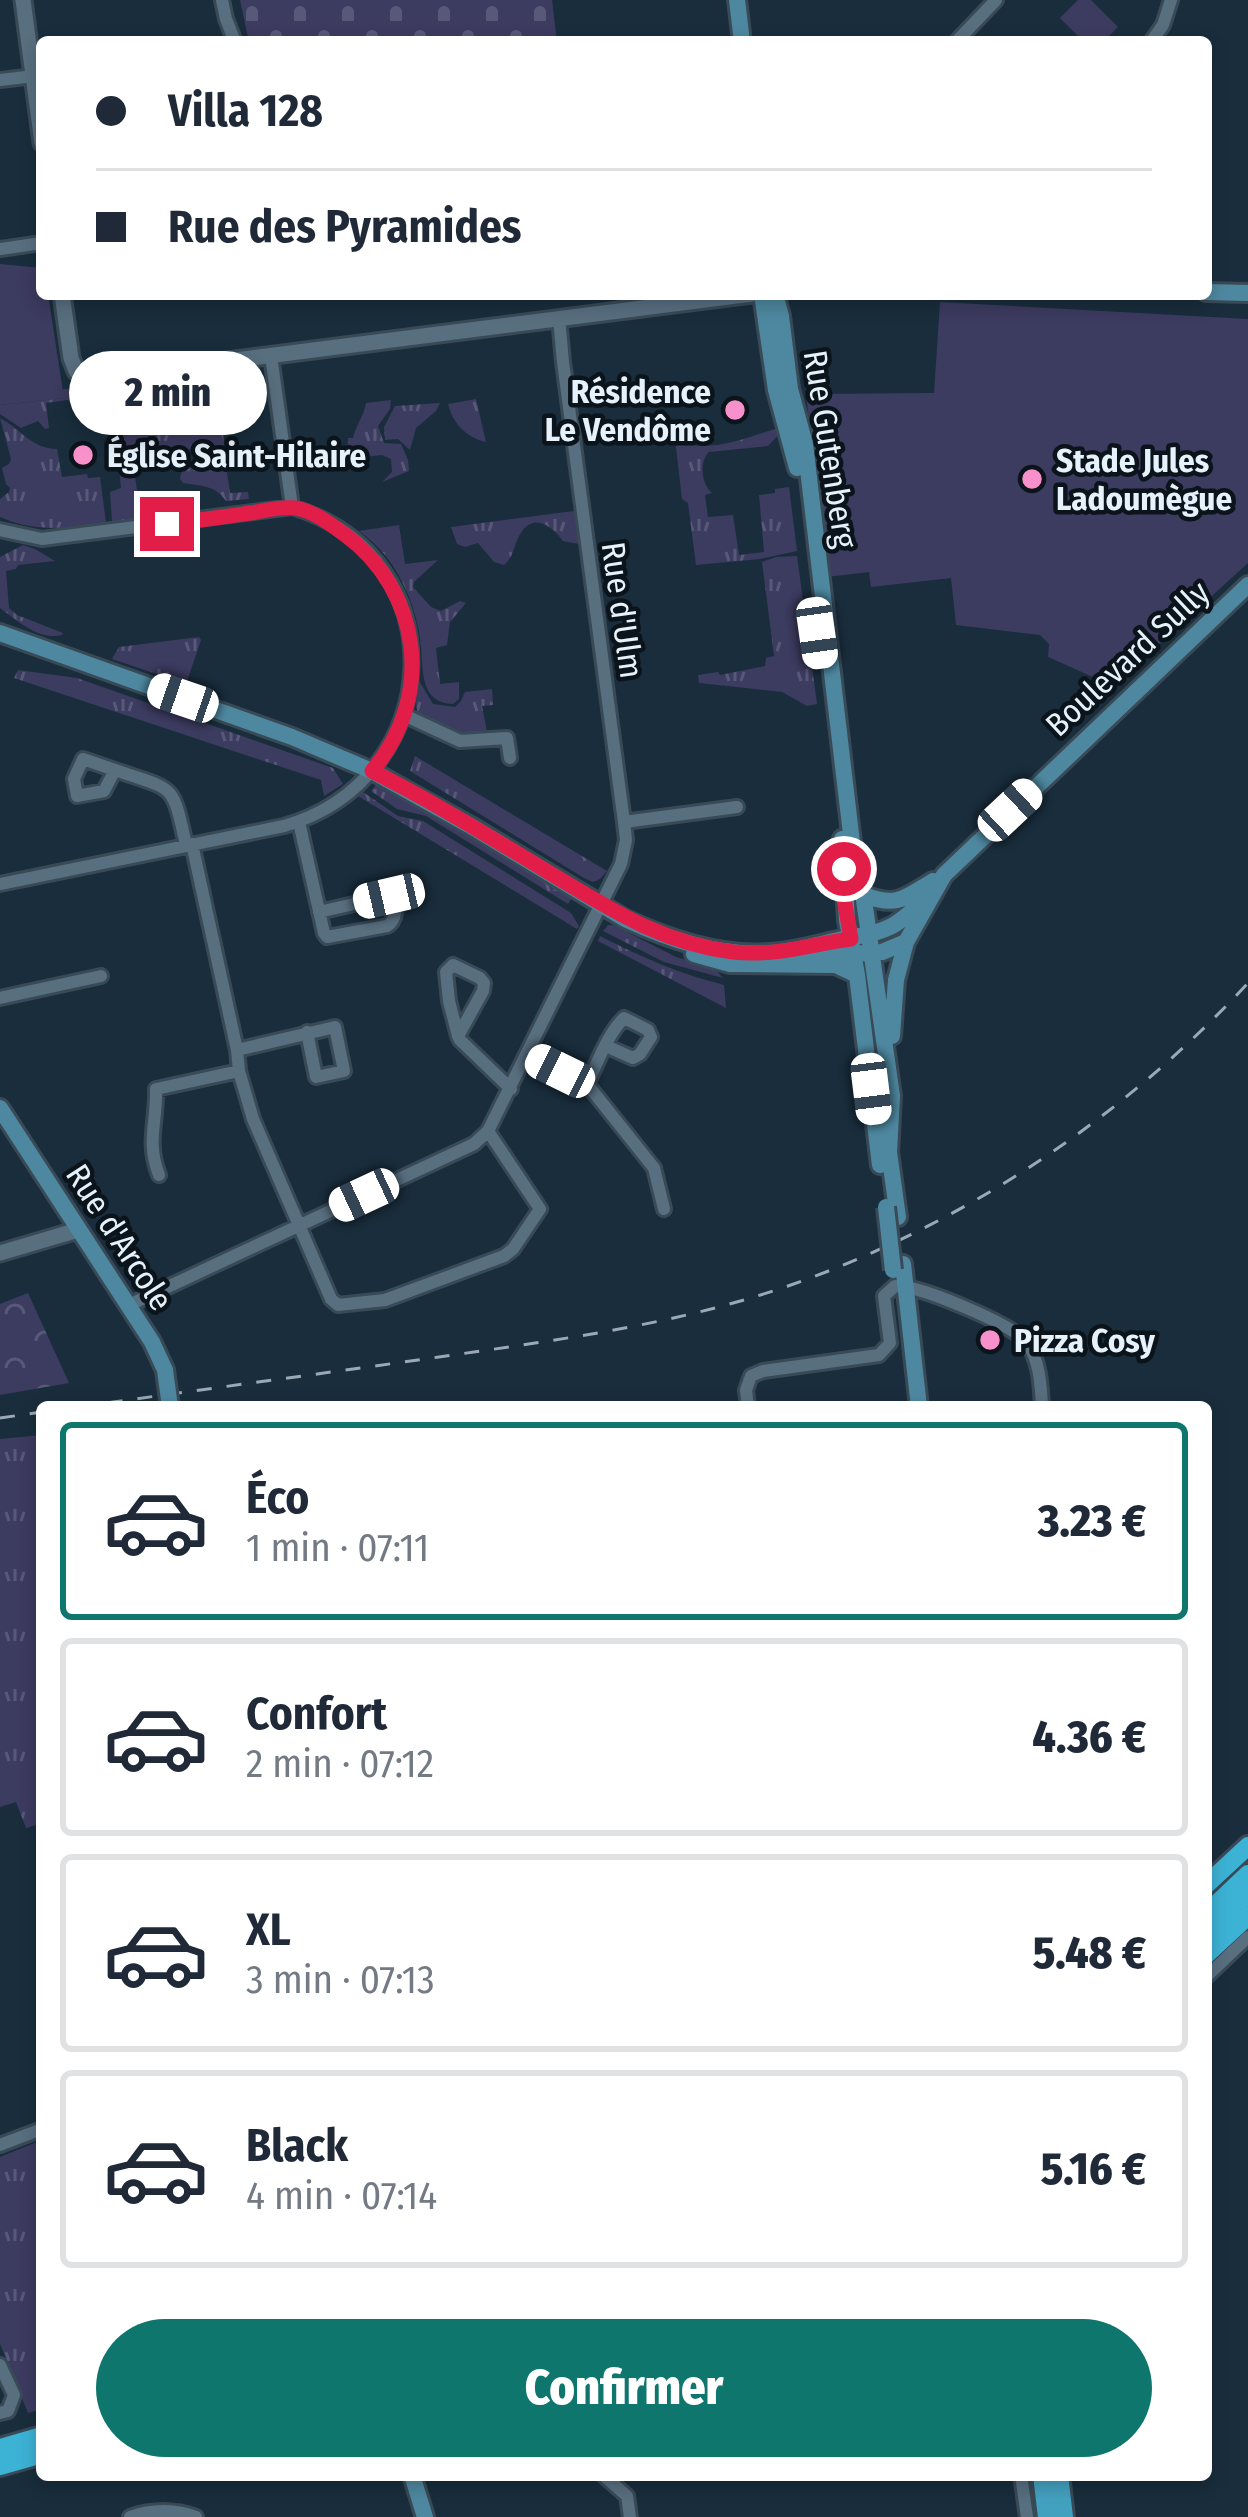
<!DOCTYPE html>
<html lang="fr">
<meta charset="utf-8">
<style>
body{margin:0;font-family:"Fira Sans Condensed",sans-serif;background:#f6f6f7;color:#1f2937;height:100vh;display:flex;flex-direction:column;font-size:45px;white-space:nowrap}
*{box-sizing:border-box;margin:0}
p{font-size:39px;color:#747a83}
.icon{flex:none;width:66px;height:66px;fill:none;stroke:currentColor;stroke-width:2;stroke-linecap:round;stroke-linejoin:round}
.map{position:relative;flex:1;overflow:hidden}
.panel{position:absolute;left:36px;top:1401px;width:1176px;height:1080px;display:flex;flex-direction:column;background:#fff;border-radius:12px;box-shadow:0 6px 18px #0003}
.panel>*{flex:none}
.banner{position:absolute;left:36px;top:36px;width:1176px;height:264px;border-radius:12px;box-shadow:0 6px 18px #0003;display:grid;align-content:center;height:264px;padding:0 60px;background:#fff}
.end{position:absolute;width:54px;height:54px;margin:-27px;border:15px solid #e11d48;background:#fff;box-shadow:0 0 0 6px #fff}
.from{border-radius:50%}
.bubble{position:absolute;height:84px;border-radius:42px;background:#fff;box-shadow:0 6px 18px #0003;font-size:39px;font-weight:800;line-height:84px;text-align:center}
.car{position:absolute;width:36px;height:72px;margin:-36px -18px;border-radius:15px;box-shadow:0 0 9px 3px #0007;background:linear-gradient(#fff 24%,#345 0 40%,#fff 0 76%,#345 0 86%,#fff 0)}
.banner b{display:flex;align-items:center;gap:42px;height:114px;font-size:45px}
.banner b+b{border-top:3px solid #e0e1e3}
.banner i{width:30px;height:30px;background:#1f2937}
ul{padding:21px 0 0;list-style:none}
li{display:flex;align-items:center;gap:36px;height:198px;margin:0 24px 18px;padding:0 36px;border:6px solid #e0e1e3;border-radius:12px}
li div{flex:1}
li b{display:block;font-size:45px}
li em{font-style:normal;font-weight:800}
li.on{border-color:#0f766e}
li>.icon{width:108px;height:108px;stroke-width:1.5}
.cta{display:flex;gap:24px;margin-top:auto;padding:24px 60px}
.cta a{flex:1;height:138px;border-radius:72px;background:#0f766e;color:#fff;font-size:48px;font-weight:800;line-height:138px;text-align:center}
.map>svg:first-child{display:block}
.grass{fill:url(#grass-tufts)}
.cemetery{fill:url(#cemetery-stones)}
.park{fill:url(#park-crowns)}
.garden{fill:#3c3b60}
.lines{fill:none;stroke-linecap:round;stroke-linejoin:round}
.minor-casing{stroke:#394a57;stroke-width:18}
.tertiary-casing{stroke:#394a57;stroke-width:21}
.secondary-casing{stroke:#394a57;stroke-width:22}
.primary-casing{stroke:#394a57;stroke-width:24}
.trunk-casing{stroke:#394a57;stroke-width:24}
.minor{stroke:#586f80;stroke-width:12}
.tertiary{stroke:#586f80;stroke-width:15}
.secondary{stroke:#4e88a0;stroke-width:16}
.primary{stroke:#43a1c0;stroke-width:18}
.trunk{stroke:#3cb2d5;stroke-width:18}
.rail{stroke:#9aa9b5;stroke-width:3;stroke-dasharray:15 15;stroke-linecap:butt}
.secondary-bridge-casing{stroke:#394a57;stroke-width:22;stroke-linecap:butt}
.secondary-bridge{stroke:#4e88a0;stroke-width:16}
.route{stroke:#e11d48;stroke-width:15}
.poi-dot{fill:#f890cc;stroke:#0c141b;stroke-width:4.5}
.labels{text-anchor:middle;stroke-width:9;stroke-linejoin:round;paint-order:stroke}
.poi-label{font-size:33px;font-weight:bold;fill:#e5f1fb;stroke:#0c141b;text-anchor:start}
.street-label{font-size:33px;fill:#e5f1fb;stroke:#0c141b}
</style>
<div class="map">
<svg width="1248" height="2517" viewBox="0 0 1248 2517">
<defs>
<pattern id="grass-tufts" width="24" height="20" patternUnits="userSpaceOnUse" patternTransform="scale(3)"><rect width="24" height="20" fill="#3c3b60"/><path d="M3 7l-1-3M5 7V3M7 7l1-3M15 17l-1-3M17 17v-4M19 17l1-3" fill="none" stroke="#585878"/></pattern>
<pattern id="cemetery-stones" width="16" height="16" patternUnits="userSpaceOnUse" patternTransform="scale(3)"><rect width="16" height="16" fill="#3c3b60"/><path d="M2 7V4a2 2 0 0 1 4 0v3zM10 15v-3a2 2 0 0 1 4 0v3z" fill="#585878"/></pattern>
<pattern id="park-crowns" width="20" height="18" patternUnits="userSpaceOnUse" patternTransform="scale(3)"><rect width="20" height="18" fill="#3c3b60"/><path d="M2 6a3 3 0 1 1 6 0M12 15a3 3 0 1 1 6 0" fill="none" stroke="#585878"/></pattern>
</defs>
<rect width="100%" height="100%" fill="#192d3c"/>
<path class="grass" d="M 63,389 L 83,389 L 94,403 L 85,406 L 82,398 L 46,403 L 49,428 L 45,429 L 38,421 L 21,428 L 0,414 L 0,405 L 63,398 Z
M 476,399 L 486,442 C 465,437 453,423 448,404 Z
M 391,400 L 390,409 L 378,426 L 384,443 L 401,444 L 408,460 L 409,471 L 382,482 L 392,472 L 391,459 L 382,455 L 347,459 L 348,438 L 353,438 C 356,425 364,416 366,403 Z
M 440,403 L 436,411 L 416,428 L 410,450 L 398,439 L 385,440 L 384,427 L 395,406 Z
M 133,409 L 137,433 L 171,429 L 172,433 L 197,430 L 198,434 L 223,431 L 224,445 L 132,457 L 114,429 L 104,423 L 124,421 L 123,411 Z
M 0,418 C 21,429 32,449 57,449 L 62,477 L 87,474 L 88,478 L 100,477 L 106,523 C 68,528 36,533 0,517 L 0,499 L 9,492 L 10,488 L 6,484 L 2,468 L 9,464 L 11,459 Z
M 778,428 L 779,434 L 768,446 L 709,452 C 699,461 701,484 712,493 L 705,495 L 708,517 L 733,515 L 739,555 L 764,552 L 759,495 L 775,493 L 775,489 L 789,487 L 797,551 L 760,559 L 696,565 L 688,503 L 682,499 L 675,439 C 706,456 747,437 778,428 Z
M 218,451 L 224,452 L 230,493 L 248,492 L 249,499 L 226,501 C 215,485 201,486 183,483 L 180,479 C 183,460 201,453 218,451 Z
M 123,455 L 134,470 L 141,518 L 112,522 L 110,492 L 121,488 L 118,458 Z
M 574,511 L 579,544 L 563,541 C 554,529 537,513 523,530 C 513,542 516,555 504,565 L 494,562 L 478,543 L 465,547 L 457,544 L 451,527 Z
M 399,525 L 405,564 L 438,560 L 414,582 L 413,587 L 431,607 L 441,611 L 460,601 L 466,603 L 450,622 L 447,645 L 436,648 L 440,684 L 459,682 L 459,699 L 453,704 C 420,703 423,671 421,646 C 419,627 414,608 406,590 C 395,565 381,547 359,531 Z
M 23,545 L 35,549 L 55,561 L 18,565 L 16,569 L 6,571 L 9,608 L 17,615 L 63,633 L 62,635 C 39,641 18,621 0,608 L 0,557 Z
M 797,556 L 817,704 L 807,706 L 782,692 L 699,683 L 698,675 L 718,672 L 720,675 L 765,666 L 766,658 L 774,656 L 762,562 L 776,557 Z
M 199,637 L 201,640 L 186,684 L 112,659 L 119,647 Z
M 18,670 L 77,678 L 333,768 L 343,784 L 324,796 L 321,780 L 14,678 Z
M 418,679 L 433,704 L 455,707 L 461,701 L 465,692 L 492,689 L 493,705 L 482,706 L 487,732 L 456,735 L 418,716 L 416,704 Z
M 415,756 L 607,871 L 600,879 L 593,882 L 584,878 L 410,771 Z
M 378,783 L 403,795 L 573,896 L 568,904 L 426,816 L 397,809 L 371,791 Z
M 363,792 L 398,816 L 423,821 L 571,913 L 579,926 L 577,929 L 358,796 Z
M 608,925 L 613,925 L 676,957 L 715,969 L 723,978 L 664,962 L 603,931 Z
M 600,936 C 641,957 680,974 724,985 L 726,1008 L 598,941 Z
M 42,1435 L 42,1823 L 26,1828 L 16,1802 L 0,1807 L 0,1439 Z
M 42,2140 L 42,2409 L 28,2413 L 0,2344 L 0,2157 Z"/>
<path class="cemetery" d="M 240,0 L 552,0 L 557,42 L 249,42 Z"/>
<path class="park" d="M 28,1293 L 69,1383 L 0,1395 L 0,1304 Z"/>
<path class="garden" d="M 1078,0 L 1091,0 L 1118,27 L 1103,42 L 1084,42 L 1060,18 Z
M 0,264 L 42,268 L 42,294 L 48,294 L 64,398 L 0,405 Z
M 940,302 L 1248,319 L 1248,563 L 1113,686 L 1048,657 L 1049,644 L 1040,635 L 956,625 L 951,578 L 871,587 L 869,572 L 827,577 L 806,394 L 934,393 Z"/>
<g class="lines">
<g class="minor-casing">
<path id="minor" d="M 222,0 L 226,19 L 235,42
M 956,42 L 996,0
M 1151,42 L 1163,25 L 1171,0
M 0,80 L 34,76
M 0,249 L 42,243
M 271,356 L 292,507
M 0,530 L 42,539 L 292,507 C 458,557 447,779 284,826 L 0,884
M 404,715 L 460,741 L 507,738 L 510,758
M 83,759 L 115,770 L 104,791 L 77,796 L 74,779 Z
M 115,770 C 176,791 172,782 186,845
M 299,822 L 324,933 L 327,937 L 387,926 C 396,921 398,904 393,896 L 389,896 L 319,912
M 624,822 L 737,807
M 192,844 L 237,1050 L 239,1071 L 253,1119 L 331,1299 L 338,1305 L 385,1300 L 504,1256 L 513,1249 L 540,1209 L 488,1131
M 0,998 L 101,976
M 458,1036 L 483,991 L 484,983 L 480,978 L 453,965 L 446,972 L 449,1001 L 458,1036 L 460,1040 L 511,1089
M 237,1050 L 335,1027 L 344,1071 L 316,1077 L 307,1032
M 528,1056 L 587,1084 L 654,1168 L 664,1209
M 587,1084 C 598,1062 607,1035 624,1018 L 648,1030 L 651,1037 L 640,1054 L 633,1058 L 606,1046
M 159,1175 C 146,1141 157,1124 156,1089 L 239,1071
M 905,1287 C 930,1291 1012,1324 1026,1342 C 1040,1359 1041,1387 1042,1407
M 129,1305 L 474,1144 L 488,1131 L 621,864 L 626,840 L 624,822 L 563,362 L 559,318
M 748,1407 L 746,1390 L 751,1376 L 763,1371 L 879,1355 L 890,1343 L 884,1296 L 895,1286
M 1206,1977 L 1248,1937
M 0,2145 L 42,2129
M 0,2365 L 14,2395 L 8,2411 L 0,2413
M 603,2475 L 627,2496 L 630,2517
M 1021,2475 L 1027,2517
M 130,2517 C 153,2509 174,2509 196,2517"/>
</g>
<g class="tertiary-casing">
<path id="tertiary" d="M 23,0 L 42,143
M 62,294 L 71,358 L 76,371 L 94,378 L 752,294
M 0,1253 L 78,1230"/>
</g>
<g class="secondary-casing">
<path id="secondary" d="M 737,0 L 742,42
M 1206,292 L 1248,293
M 762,294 L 776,390 L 797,468
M 775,294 L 781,316 L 790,389 L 805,444 L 853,851 L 862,886 L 892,1096 L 889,1152 L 898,1217
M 0,633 L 292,737 L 372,771 L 469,825 L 625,919 C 668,939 721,957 769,953 C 792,952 812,946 834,941 C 888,930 890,934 931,893
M 842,839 L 847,920 L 857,975 L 880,1165
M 864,895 C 897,908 905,898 933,881
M 694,954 L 730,964 L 836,965 L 857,975
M 795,964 L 833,955 L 882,952 L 906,942 L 944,875 L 1248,585
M 892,1036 L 896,980 L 906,942
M 0,1108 L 152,1342 L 165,1370
M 903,1264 L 919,1407
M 412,2475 L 425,2517"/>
</g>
<g class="primary-casing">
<path id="primary" d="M 1042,2475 L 1047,2517
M 1059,2475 L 1064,2517"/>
</g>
<g class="trunk-casing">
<path id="trunk" d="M 1206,1885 L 1248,1846
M 1206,1914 L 1248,1874
M 1206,1934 L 1248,1894
M 1206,1955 L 1248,1916
M 0,2448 L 42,2436
M 0,2466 L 42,2454"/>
</g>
<use href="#minor" class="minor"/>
<use href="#tertiary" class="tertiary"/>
<use href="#secondary" class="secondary"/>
<use href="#primary" class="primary"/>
<use href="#trunk" class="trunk"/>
<path class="rail" d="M 78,1407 C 198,1390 319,1374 439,1357 C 557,1340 675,1325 788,1286 C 963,1225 1122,1119 1248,983
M 0,1418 L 42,1412"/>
<g class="secondary-bridge-casing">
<path id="secondary-bridge" d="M 886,1207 L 893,1270
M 165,1370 L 170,1407"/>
</g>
<use href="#secondary-bridge" class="secondary-bridge"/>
</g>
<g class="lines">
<path class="route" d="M 167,524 C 195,521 222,517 250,513 C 264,511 282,506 296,508 C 315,512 329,523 344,534 C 422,591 435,697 372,771 C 432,801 490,837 548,872 C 609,908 660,943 733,952 C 775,957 811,944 851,939 L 843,893 L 844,869"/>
</g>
<g class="poi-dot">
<circle cx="735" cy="410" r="12"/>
<circle cx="83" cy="455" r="12"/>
<circle cx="1032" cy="479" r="12"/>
<circle cx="990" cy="1340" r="12"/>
</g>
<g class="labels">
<g class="poi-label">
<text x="711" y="403" text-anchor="end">Résidence<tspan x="711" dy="38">Le Vendôme</tspan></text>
<text x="107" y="467">Église Saint-Hilaire</text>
<text x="1056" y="472">Stade Jules<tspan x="1056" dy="38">Ladoumègue</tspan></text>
<text x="1014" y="1352">Pizza Cosy</text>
</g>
<g class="street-label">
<text transform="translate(831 449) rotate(81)" y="12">Rue Gutenberg</text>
<text transform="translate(623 610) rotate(82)" y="12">Rue d'Ulm</text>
<text transform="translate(1127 658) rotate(-43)" y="12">Boulevard Sully</text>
<text transform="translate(120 1237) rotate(57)" y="12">Rue d'Arcole</text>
</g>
</g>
</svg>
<i class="end from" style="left:844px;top:869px"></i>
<i class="end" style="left:167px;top:524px"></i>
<div class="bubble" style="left:69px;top:351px;width:198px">2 min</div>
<i class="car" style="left:817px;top:633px;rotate:172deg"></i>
<i class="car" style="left:183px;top:698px;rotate:289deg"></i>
<i class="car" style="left:1010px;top:810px;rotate:47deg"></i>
<i class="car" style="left:389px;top:896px;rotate:257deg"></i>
<i class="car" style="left:560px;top:1071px;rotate:296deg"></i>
<i class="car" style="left:871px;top:1089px;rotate:173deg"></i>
<i class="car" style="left:364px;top:1195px;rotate:245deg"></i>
<div class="banner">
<b><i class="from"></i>Villa 128</b>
<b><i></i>Rue des Pyramides</b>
</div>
<section class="panel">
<ul>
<li class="on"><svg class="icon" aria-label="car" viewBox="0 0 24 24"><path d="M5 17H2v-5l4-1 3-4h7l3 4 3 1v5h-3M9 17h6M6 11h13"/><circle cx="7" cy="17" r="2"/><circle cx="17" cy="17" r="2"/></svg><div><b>Éco</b><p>1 min · 07:11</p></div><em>3.23 €</em></li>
<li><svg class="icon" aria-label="car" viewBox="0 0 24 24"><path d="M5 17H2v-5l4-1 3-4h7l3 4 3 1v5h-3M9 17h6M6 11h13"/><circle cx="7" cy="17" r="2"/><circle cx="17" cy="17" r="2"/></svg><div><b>Confort</b><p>2 min · 07:12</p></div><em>4.36 €</em></li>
<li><svg class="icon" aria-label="car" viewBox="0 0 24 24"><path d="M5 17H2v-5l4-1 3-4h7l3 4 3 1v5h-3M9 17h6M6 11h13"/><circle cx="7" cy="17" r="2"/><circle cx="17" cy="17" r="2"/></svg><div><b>XL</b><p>3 min · 07:13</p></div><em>5.48 €</em></li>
<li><svg class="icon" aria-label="car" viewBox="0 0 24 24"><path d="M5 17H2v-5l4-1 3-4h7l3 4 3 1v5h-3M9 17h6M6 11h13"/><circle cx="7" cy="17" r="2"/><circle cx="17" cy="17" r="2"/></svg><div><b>Black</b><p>4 min · 07:14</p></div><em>5.16 €</em></li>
</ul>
<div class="cta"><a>Confirmer</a></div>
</section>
</div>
